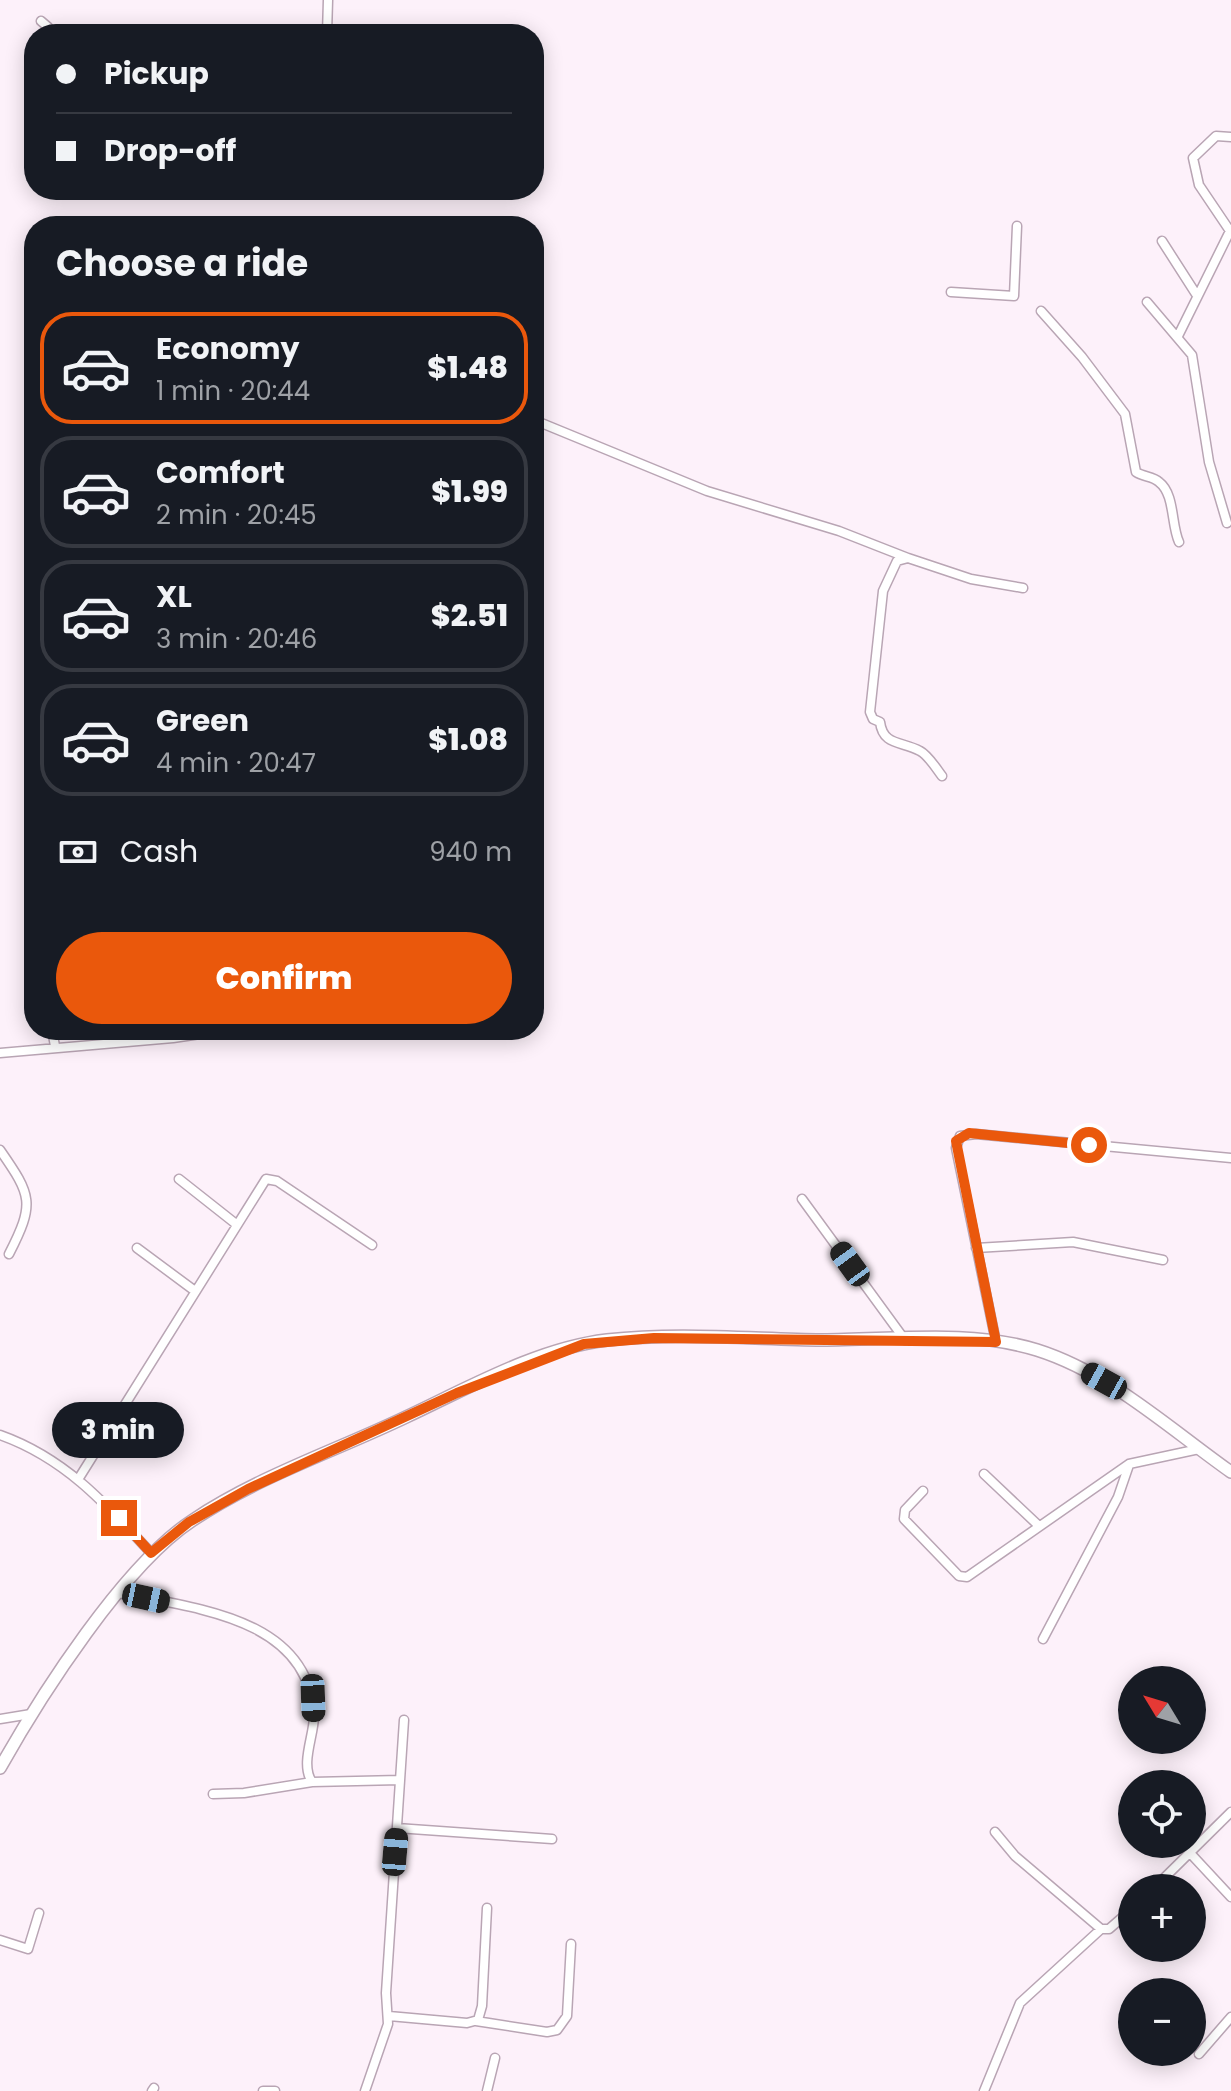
<!DOCTYPE html>
<meta charset="utf-8">
<style>
body{margin:0;font-family:Poppins,sans-serif;background:#20242c;color:#f1f3f6;height:100vh;display:flex;flex-direction:column;font-size:30px;white-space:nowrap}
*{box-sizing:border-box;margin:0}
p{font-size:26px;color:#9ea1a6}
.icon{flex:none;width:44px;height:44px;fill:none;stroke:currentColor;stroke-width:2;stroke-linecap:round;stroke-linejoin:round}
.map{position:relative;flex:1;overflow:hidden}
.sheet{position:absolute;left:24px;top:216px;width:520px;height:824px;display:flex;flex-direction:column;background:#171b24;border-radius:32px;box-shadow:0 4px 20px #0003}
.sheet>*{flex:none}
.top-card{position:absolute;left:24px;top:24px;width:520px;height:176px;border-radius:32px;box-shadow:0 4px 20px #0003;display:grid;align-content:center;height:176px;padding:0 32px;background:#171b24}
.needle{width:52px;rotate:308deg}
.fabs{position:absolute;left:1118px;top:1666px;display:grid;gap:16px}
.fabs a{display:grid;place-items:center;width:88px;height:88px;border-radius:50%;background:#171b24;box-shadow:0 4px 20px #0003;font-size:40px}
.end{position:absolute;width:36px;height:36px;margin:-18px;border:10px solid #ea580c;background:#fff;box-shadow:0 0 0 4px #fff}
.from{border-radius:50%}
.bubble{position:absolute;height:56px;border-radius:28px;background:#171b24;box-shadow:0 4px 20px #0003;font-size:26px;font-weight:800;line-height:56px;text-align:center}
.car{position:absolute;width:24px;height:48px;margin:-24px -12px;border-radius:10px;box-shadow:0 0 6px 2px #0007;background:linear-gradient(#222 24%,#8ab4d8 0 40%,#222 0 76%,#8ab4d8 0 86%,#222 0)}
.top-card b{display:flex;align-items:center;gap:28px;height:76px;font-size:30px}
.top-card b+b{border-top:2px solid #363941}
.top-card i{width:20px;height:20px;background:#f1f3f6}
ul{padding:0;list-style:none}
li{display:flex;align-items:center;gap:24px;height:112px;margin:0 16px 12px;padding:0 16px;border:4px solid #363941;border-radius:32px}
li div{flex:1}
li b{display:block;font-size:30px}
li em{font-style:normal;font-weight:800}
li.on{border-color:#ea580c}
li>.icon{width:72px;height:72px;stroke-width:1.5}
h2{padding:0 32px;font-size:36px;line-height:96px}
.pay{display:flex;align-items:center;gap:20px;height:88px;padding:0 32px;font-size:30px}
.pay p{margin-inline-start:auto}
.action{display:flex;gap:16px;margin-top:auto;padding:16px 32px}
.action a{flex:1;height:92px;border-radius:48px;background:#ea580c;color:#fff;font-size:32px;font-weight:800;line-height:92px;text-align:center}
.map>svg:first-child{display:block}
.lines{fill:none;stroke-linecap:round;stroke-linejoin:round}
.street-casing{stroke:#b9a5b4;stroke-width:11}
.secondary-casing{stroke:#b9a5b4;stroke-width:14}
.street{stroke:#fff;stroke-width:8}
.secondary{stroke:#fff;stroke-width:11}
.route{stroke:#ea580c;stroke-width:10}
</style>
<div class="map">
<svg width="1231" height="2091" viewBox="0 0 1231 2091">
<rect width="100%" height="100%" fill="#fdf1fa"/>
<g class="lines">
<g class="street-casing">
<path id="street" d="M 41,21 L 48,27 L 46,34
M 327,34 L 328,0
M 1162,241 L 1196,294
M 951,292 L 1014,296 L 1017,226
M 1147,302 L 1192,355 L 1209,462 L 1227,523
M 1041,311 L 1082,357 L 1125,414 L 1136,472 C 1143,477 1153,476 1159,482 C 1175,494 1171,525 1179,542
M 1178,336 L 1230,231 L 1199,185 L 1193,158 L 1216,136 L 1231,137
M 534,420 L 707,491 L 839,531 L 908,558
M 942,776 C 936,768 928,755 920,751 C 902,741 883,746 880,722 L 873,719 L 870,712 L 883,591 L 897,561 L 908,558 L 971,579 L 1023,588
M 52,1030 L 55,1046
M 0,1053 L 173,1038 L 227,1030
M 0,1150 C 32,1196 35,1203 9,1254
M 179,1179 L 236,1224
M 802,1199 L 905,1340
M 137,1248 L 195,1291
M 976,1248 L 1073,1242 L 1163,1260
M 996,1342 L 956,1148 L 960,1136 L 976,1134 L 1231,1158
M 0,1435 C 65,1458 106,1504 151,1553
M 984,1474 L 1039,1526
M 79,1478 L 266,1179 L 277,1181 L 372,1245
M 923,1491 L 905,1510 L 904,1519 L 959,1576 L 967,1577 L 1129,1464 L 1199,1449
M 119,1593 C 193,1608 310,1617 314,1716 C 314,1736 300,1764 312,1782 L 400,1780
M 1043,1639 L 1118,1497 L 1129,1465
M 0,1719 L 31,1714
M 213,1794 L 244,1793 L 312,1782
M 397,1828 L 552,1839
M 995,1832 L 1015,1856 L 1101,1929 L 1109,1929 L 1132,1909
M 1190,1853 L 1231,1897
M 1154,1888 L 1231,1812
M 0,1940 L 28,1949 L 39,1913
M 389,2016 L 467,2023 L 478,2020 L 482,2006 L 487,1908
M 476,2021 L 547,2032 L 557,2030 L 567,2016 L 571,1944
M 1199,2054 L 1231,2017
M 152,2091 L 154,2088
M 263,2091 L 275,2091
M 365,2091 L 388,2024 L 386,1993 L 404,1720
M 487,2091 L 495,2058
M 984,2091 L 1020,2003 L 1101,1929"/>
</g>
<g class="secondary-casing">
<path id="secondary" d="M 0,1768 C 41,1695 124,1565 193,1520 C 259,1476 335,1451 406,1417 C 468,1388 538,1348 607,1340 C 677,1332 752,1339 822,1340 C 892,1340 970,1329 1037,1350 C 1110,1373 1170,1429 1231,1472"/>
</g>
<use href="#street" class="street"/>
<use href="#secondary" class="secondary"/>
</g>
<g class="lines">
<path class="route" d="M 119,1518 L 151,1553 L 189,1522 L 248,1489 L 457,1393 L 584,1344 L 654,1338 L 996,1342 L 956,1141 L 969,1133 L 1089,1145"/>
</g>
</svg>
<div class="fabs">
<a><svg class="needle" viewBox="-14 -14 28 28"><path d="M0-13l5 13h-10z" fill="#e53935"/><path d="M0 13l5-13h-10z" fill="#9ea1a6"/></svg></a>
<a><svg class="icon" aria-label="locate" viewBox="0 0 24 24"><circle cx="12" cy="12" r="6"/><path d="M12 2v4M12 18v4M2 12h4M18 12h4"/></svg></a>
<a>+</a>
<a>−</a>
</div>
<i class="end from" style="left:1089px;top:1145px"></i>
<i class="end" style="left:119px;top:1518px"></i>
<div class="bubble" style="left:52px;top:1402px;width:132px">3 min</div>
<i class="car" style="left:850px;top:1264px;rotate:324deg"></i>
<i class="car" style="left:1104px;top:1381px;rotate:299deg"></i>
<i class="car" style="left:146px;top:1598px;rotate:102deg"></i>
<i class="car" style="left:313px;top:1698px;rotate:178deg"></i>
<i class="car" style="left:395px;top:1852px;rotate:5deg"></i>
<div class="top-card">
<b><i class="from"></i>Pickup</b>
<b><i></i>Drop-off</b>
</div>
<section class="sheet">
<h2>Choose a ride</h2>
<ul>
<li class="on"><svg class="icon" aria-label="car" viewBox="0 0 24 24"><path d="M5 17H2v-5l4-1 3-4h7l3 4 3 1v5h-3M9 17h6M6 11h13"/><circle cx="7" cy="17" r="2"/><circle cx="17" cy="17" r="2"/></svg><div><b>Economy</b><p>1 min · 20:44</p></div><em>$1.48</em></li>
<li><svg class="icon" aria-label="car" viewBox="0 0 24 24"><path d="M5 17H2v-5l4-1 3-4h7l3 4 3 1v5h-3M9 17h6M6 11h13"/><circle cx="7" cy="17" r="2"/><circle cx="17" cy="17" r="2"/></svg><div><b>Comfort</b><p>2 min · 20:45</p></div><em>$1.99</em></li>
<li><svg class="icon" aria-label="car" viewBox="0 0 24 24"><path d="M5 17H2v-5l4-1 3-4h7l3 4 3 1v5h-3M9 17h6M6 11h13"/><circle cx="7" cy="17" r="2"/><circle cx="17" cy="17" r="2"/></svg><div><b>XL</b><p>3 min · 20:46</p></div><em>$2.51</em></li>
<li><svg class="icon" aria-label="car" viewBox="0 0 24 24"><path d="M5 17H2v-5l4-1 3-4h7l3 4 3 1v5h-3M9 17h6M6 11h13"/><circle cx="7" cy="17" r="2"/><circle cx="17" cy="17" r="2"/></svg><div><b>Green</b><p>4 min · 20:47</p></div><em>$1.08</em></li>
</ul>
<div class="pay"><svg class="icon" aria-label="cash" viewBox="0 0 24 24"><path d="M3 7h18v10H3z"/><circle cx="12" cy="12" r="2"/></svg>Cash<p>940 m</p></div>
<div class="action"><a>Confirm</a></div>
</section>
</div>
